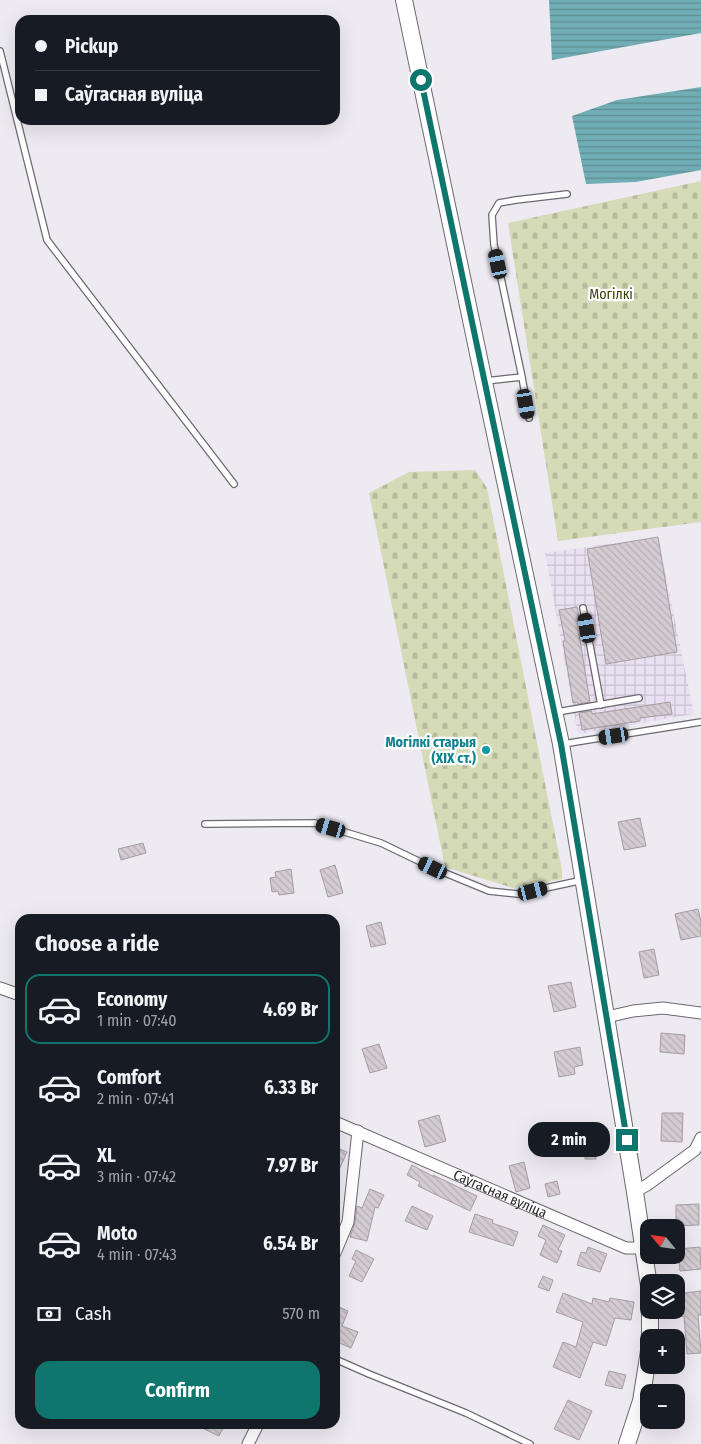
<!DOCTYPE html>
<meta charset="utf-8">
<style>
body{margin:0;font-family:"Fira Sans Condensed",sans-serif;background:#242831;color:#f1f3f6;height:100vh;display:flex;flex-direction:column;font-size:19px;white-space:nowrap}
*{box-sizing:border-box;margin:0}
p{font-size:16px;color:#9ea1a6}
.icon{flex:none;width:28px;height:28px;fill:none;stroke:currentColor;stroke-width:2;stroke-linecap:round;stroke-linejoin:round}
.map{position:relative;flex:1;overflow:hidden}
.details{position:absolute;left:15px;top:914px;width:325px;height:515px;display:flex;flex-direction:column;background:#171b24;border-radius:15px;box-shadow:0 5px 20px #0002}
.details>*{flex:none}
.top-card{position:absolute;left:15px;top:15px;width:325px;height:110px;border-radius:15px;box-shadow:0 5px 20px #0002;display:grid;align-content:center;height:110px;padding:0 20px;background:#171b24}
.needle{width:32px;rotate:299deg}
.buttons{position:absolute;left:640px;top:1219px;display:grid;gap:10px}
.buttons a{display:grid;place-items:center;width:45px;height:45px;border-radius:10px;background:#171b24;box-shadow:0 5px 20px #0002;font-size:25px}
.end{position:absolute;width:22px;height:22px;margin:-11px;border:6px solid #0f766e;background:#fff;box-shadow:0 0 0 2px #fff}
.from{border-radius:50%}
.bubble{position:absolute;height:35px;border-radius:15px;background:#171b24;box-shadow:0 5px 20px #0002;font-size:16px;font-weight:700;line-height:35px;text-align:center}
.car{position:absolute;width:15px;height:30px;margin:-15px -8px;border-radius:6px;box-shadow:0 0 4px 1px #0007;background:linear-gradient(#222 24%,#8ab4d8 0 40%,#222 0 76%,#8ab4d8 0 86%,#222 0)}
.top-card b{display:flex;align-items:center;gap:18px;height:48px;font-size:19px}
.top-card b+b{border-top:1px solid #363941}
.top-card i{width:12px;height:12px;background:#f1f3f6}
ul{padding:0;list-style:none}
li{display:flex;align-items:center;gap:15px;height:70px;margin:0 10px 8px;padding:0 10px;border:2px solid transparent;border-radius:15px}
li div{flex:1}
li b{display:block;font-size:19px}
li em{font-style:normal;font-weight:700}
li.active{border-color:#0f766e}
li>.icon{width:45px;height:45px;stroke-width:1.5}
h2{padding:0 20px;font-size:22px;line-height:60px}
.pay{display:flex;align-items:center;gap:12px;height:55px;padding:0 20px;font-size:19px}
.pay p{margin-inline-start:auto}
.action{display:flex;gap:10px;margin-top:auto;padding:10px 20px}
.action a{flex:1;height:58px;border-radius:15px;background:#0f766e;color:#fff;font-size:20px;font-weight:700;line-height:58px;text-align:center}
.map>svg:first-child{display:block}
.industrial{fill:url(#industrial-grid)}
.cemetery{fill:url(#cemetery-stones)}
.water{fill:url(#water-rules)}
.building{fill:url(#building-back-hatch);stroke:#a59da3}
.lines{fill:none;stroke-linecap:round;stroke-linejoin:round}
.lane-casing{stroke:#6c686f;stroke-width:8}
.street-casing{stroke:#6c686f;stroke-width:13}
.secondary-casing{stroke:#6c686f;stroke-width:18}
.lane{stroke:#fff;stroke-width:5.5}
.street{stroke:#fff;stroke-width:11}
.secondary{stroke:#fff;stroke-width:16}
.route{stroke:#0f766e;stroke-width:6}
.culture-dot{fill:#0f9aa8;stroke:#fff;stroke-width:2}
.labels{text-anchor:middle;stroke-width:4.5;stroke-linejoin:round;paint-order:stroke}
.park-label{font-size:14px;fill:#3a3e06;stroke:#fff}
.culture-label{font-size:14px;font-weight:bold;fill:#0d838f;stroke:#fff;text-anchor:end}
.street-label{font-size:14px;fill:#272629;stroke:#fff}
</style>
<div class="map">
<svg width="701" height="1444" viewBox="0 0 701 1444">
<defs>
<pattern id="industrial-grid" width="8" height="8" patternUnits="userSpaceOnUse" patternTransform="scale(1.25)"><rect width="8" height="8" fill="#e9e1f1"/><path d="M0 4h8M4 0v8" fill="none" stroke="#c8c1cf"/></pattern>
<pattern id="cemetery-stones" width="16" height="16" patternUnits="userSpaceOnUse" patternTransform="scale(1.25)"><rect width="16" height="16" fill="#d5dab7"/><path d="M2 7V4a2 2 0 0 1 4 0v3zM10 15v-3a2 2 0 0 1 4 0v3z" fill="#b7bb9d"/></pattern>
<pattern id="water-rules" width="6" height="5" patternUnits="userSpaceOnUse" patternTransform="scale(1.25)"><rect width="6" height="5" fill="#71adb4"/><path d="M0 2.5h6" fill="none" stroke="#5d8d92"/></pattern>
<pattern id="building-back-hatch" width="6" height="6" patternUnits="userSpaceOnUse" patternTransform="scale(1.25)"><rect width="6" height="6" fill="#d4ccd2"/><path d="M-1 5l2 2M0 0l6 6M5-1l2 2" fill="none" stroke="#b6afb4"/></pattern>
</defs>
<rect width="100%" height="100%" fill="#eeeaf2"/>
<path class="industrial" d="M 658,537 L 694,714 L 578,734 L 545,553 Z"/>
<path class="cemetery" d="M 701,181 L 701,522 L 558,541 L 508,223 Z
M 475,470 L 487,488 L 562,870 L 562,879 L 513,888 L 445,867 L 369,493 L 409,472 Z"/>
<path class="water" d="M 549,0 L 701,0 L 701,33 L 552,60 Z
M 701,87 L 701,170 L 636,182 L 586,184 L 572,116 L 617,100 Z"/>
<path class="building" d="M 658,537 L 677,652 L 606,664 L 587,549 Z
M 577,607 L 582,633 L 579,634 L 590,702 L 578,704 L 577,702 L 573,703 L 563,641 L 565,640 L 559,610 Z
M 670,702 L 672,714 L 640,718 L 640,721 L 582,730 L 579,713 L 592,711 L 592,714 Z
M 640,818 L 646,846 L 624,850 L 618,822 Z
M 143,843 L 146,853 L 121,860 L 118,849 Z
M 335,865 L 343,893 L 328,897 L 320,870 Z
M 291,869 L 294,893 L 279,895 L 278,891 L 272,892 L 270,878 L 276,877 L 275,872 Z
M 698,909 L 701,922 L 701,936 L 681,940 L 675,914 Z
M 381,922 L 386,944 L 371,947 L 366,926 Z
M 654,949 L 659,975 L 644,978 L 639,952 Z
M 571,982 L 576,1007 L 554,1012 L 548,986 Z
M 661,1033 L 685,1035 L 684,1054 L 660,1052 Z
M 379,1044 L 387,1068 L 370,1073 L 362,1049 Z
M 580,1047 L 583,1065 L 574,1067 L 575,1074 L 559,1077 L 554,1052 Z
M 662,1113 L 683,1113 L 682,1142 L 661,1141 Z
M 439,1115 L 446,1141 L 425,1147 L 418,1121 Z
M 595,1140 L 596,1159 L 585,1159 L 585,1141 Z
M 335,1147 L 347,1152 L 335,1179 Z
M 524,1162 L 530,1188 L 516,1192 L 509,1166 Z
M 412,1165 L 434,1177 L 433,1175 L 477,1196 L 470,1211 L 418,1186 L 420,1182 L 407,1175 Z
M 557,1181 L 560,1194 L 548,1197 L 545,1184 Z
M 370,1189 L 384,1195 L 378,1208 L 375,1207 L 367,1241 L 350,1237 L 355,1223 L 357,1206 L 362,1208 Z
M 699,1204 L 699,1225 L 676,1226 L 676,1205 Z
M 412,1206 L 433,1216 L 427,1230 L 405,1221 Z
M 475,1214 L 493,1220 L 492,1223 L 518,1232 L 513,1246 L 469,1232 Z
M 543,1225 L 565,1235 L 558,1250 L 562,1251 L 557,1263 L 540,1255 L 546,1240 L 538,1236 Z
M 588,1247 L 607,1254 L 600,1272 L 577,1265 L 581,1252 L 586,1253 Z
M 700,1247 L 701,1269 L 680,1271 L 678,1249 Z
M 356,1250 L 374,1259 L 362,1282 L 349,1276 L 356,1261 L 352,1259 Z
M 543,1276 L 553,1280 L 549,1291 L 538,1287 Z
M 701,1291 L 701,1315 L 698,1315 L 701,1353 L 687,1354 L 684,1316 L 679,1317 L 677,1294 Z
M 563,1293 L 592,1304 L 593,1298 L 609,1302 L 610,1298 L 634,1302 L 631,1320 L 615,1318 L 606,1346 L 593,1342 L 580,1378 L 553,1367 L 563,1342 L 576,1347 L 583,1322 L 556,1312 Z
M 335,1305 L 348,1311 L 342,1326 L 358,1332 L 351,1348 L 335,1341 Z
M 609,1371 L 626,1375 L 622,1389 L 605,1385 Z
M 568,1400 L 592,1411 L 579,1440 L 554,1429 Z
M 194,1424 L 225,1424 L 219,1436 Z"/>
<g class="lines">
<g class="lane-casing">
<path id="lane" d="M 0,51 L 47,240 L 234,484
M 522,377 L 494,245 L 492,215 L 499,203 L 516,200 L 567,194
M 486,381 L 522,377 L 529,418
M 583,608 L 601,705
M 557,712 L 639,698
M 563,744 L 701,722
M 205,824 L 315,823 L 381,843 L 433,868 L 489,891 L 518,894 L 583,880
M 335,1359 L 369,1374 L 466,1413 L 530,1444"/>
</g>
<g class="street-casing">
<g id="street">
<path d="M 0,988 L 20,995"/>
<path d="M 607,1017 L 633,1011 L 663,1008 L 701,1013"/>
<path id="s1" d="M 335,1122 L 626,1248 L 644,1248"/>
<path d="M 635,1192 L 647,1185 L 695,1150 L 701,1138"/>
<path d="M 335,1253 L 348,1222 L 358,1131"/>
<path d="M 248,1444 L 258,1424"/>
</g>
</g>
<g class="secondary-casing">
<path id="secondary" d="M 404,0 L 484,382 L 561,744 L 635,1192 L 649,1286
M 650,1338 L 650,1310
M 627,1444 L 641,1401 L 649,1351"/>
</g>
<use href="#lane" class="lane"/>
<use href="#street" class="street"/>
<use href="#secondary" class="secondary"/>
</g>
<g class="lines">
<path class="route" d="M 421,80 L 561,744 L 627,1140"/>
</g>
<circle class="culture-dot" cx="486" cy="750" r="5"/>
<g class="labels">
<g class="park-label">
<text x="611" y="299">Могілкі</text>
</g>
<g class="culture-label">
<text x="476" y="747">Могілкі старыя<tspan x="476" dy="16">(XIX ст.)</tspan></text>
</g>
<g class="street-label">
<text dy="5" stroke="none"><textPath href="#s1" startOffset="180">Саўгасная вуліца</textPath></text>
</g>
</g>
</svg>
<div class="buttons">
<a><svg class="needle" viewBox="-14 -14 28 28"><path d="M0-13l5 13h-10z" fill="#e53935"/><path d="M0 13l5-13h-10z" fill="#9ea1a6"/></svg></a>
<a><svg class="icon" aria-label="layers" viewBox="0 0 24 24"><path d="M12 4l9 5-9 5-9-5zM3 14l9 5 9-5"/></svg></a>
<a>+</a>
<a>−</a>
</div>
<i class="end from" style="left:421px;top:80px"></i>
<i class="end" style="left:627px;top:1140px"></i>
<div class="bubble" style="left:528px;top:1122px;width:82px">2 min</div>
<i class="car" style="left:498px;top:264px;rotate:348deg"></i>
<i class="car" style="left:526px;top:404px;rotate:170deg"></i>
<i class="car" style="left:587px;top:628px;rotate:350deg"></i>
<i class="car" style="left:614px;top:736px;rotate:261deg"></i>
<i class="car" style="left:331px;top:828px;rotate:286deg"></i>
<i class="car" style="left:433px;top:868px;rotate:296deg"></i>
<i class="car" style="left:533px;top:891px;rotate:76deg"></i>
<div class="top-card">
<b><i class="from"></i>Pickup</b>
<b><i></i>Саўгасная вуліца</b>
</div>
<section class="details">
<h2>Choose a ride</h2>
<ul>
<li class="active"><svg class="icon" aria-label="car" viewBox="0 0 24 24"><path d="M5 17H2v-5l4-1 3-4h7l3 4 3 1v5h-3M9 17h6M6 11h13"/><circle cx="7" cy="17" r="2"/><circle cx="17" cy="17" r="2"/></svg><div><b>Economy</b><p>1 min · 07:40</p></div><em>4.69 Br</em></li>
<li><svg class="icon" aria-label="car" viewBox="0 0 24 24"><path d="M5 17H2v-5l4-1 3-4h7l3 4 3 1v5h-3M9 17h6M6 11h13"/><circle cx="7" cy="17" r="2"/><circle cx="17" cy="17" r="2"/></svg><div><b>Comfort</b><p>2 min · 07:41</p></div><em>6.33 Br</em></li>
<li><svg class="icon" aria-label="car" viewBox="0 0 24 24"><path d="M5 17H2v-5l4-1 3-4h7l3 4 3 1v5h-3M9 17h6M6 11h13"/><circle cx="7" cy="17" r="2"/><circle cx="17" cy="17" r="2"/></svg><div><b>XL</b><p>3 min · 07:42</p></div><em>7.97 Br</em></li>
<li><svg class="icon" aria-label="car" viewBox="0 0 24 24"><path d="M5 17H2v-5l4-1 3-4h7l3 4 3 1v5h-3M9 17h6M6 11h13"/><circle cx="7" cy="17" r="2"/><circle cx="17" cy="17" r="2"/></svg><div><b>Moto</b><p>4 min · 07:43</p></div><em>6.54 Br</em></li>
</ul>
<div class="pay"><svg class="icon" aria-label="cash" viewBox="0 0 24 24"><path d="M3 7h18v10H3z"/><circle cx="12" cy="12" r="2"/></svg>Cash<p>570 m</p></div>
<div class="action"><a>Confirm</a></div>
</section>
</div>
